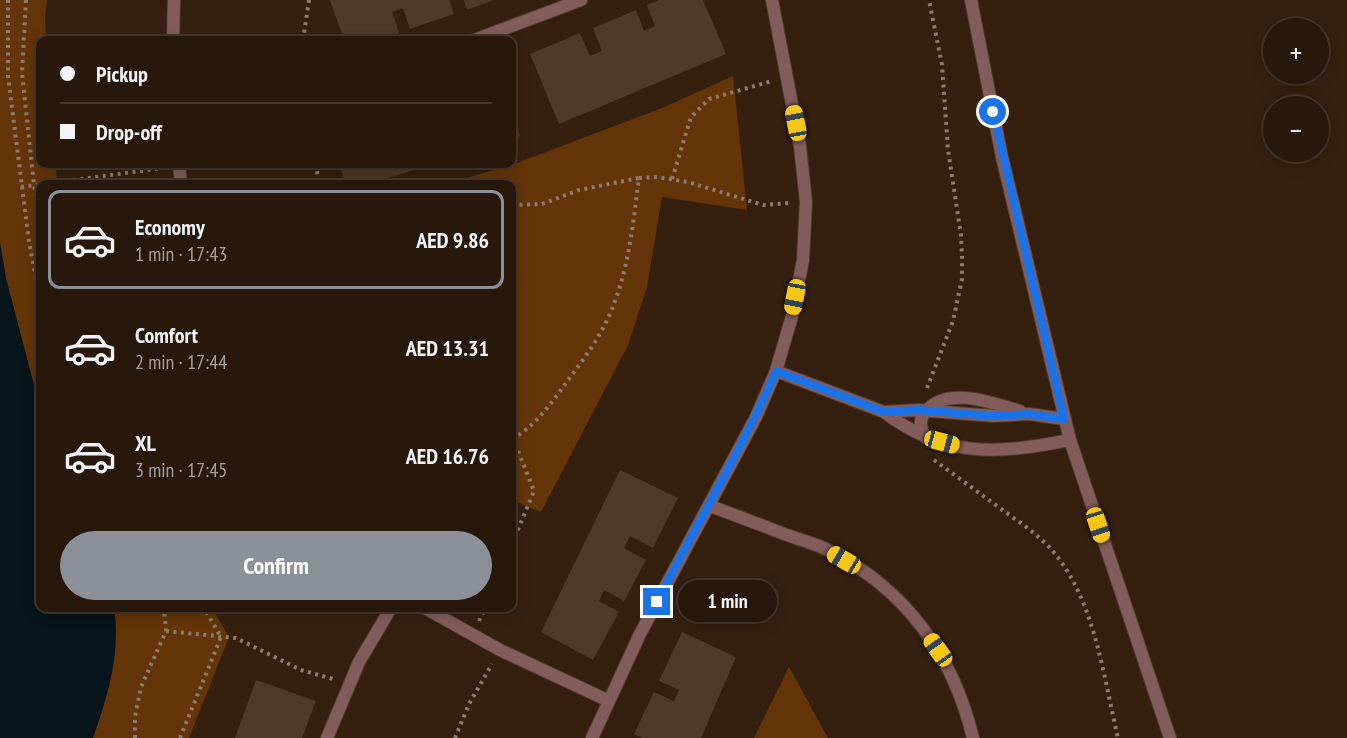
<!DOCTYPE html>
<meta charset="utf-8">
<style>
body{margin:0;font-family:"PT Sans Narrow",sans-serif;background:#34251a;color:#f1f3f6;height:100vh;display:flex;flex-direction:column;font-size:22px;white-space:nowrap}
*{box-sizing:border-box;margin:0}
p{font-size:20px;color:#a5a09d}
.icon{flex:none;width:33px;height:33px;fill:none;stroke:currentColor;stroke-width:2;stroke-linecap:round;stroke-linejoin:round}
.map{position:relative;flex:1;overflow:hidden}
.drawer{position:absolute;left:36px;top:180px;width:480px;height:432px;display:flex;flex-direction:column;background:#28180c;border-radius:12px;box-shadow:0 3px 15px #0003,0 0 0 2px #44372d}
.drawer>*{flex:none}
.banner{position:absolute;left:36px;top:36px;width:480px;height:132px;border-radius:12px;box-shadow:0 3px 15px #0003,0 0 0 2px #44372d;display:grid;align-content:center;height:132px;padding:0 24px;background:#28180c}
.tools{position:absolute;left:1263px;top:18px;display:grid;gap:12px}
.tools a{display:grid;place-items:center;width:66px;height:66px;border-radius:50%;background:#28180c;box-shadow:0 3px 15px #0003,0 0 0 2px #44372d;font-size:30px}
.end{position:absolute;width:27px;height:27px;margin:-14px;border:8px solid #1a73e8;background:#fff;box-shadow:0 0 0 3px #fff}
.from{border-radius:50%}
.bubble{position:absolute;height:42px;border-radius:21px;background:#28180c;box-shadow:0 3px 15px #0003,0 0 0 2px #44372d;font-size:20px;font-weight:800;line-height:42px;text-align:center}
.car{position:absolute;width:18px;height:36px;margin:-18px -9px;border-radius:8px;box-shadow:0 0 4px 2px #0007;background:linear-gradient(#f5c518 24%,#345 0 40%,#f5c518 0 76%,#345 0 86%,#f5c518 0)}
.banner b{display:flex;align-items:center;gap:21px;height:57px;font-size:22px}
.banner b+b{border-top:2px solid #44372d}
.banner i{width:15px;height:15px;background:#f1f3f6}
ul{padding:10px 0 0;list-style:none}
li{display:flex;align-items:center;gap:18px;height:99px;margin:0 12px 9px;padding:0 12px;border:3px solid transparent;border-radius:12px}
li div{flex:1}
li b{display:block;font-size:22px}
li em{font-style:normal;font-weight:800}
li.selected{border-color:#8c9099}
li>.icon{width:54px;height:54px;stroke-width:1.5}
.primary-button{display:flex;gap:12px;margin-top:auto;padding:12px 24px}
.primary-button a{flex:1;height:69px;border-radius:36px;background:#8c9099;color:#fff;font-size:24px;font-weight:800;line-height:69px;text-align:center}
.map>svg:first-child{display:block}
.green{fill:#643508}
.water{fill:#08151b}
.building{fill:#4f3928}
.lines{fill:none;stroke-linecap:round;stroke-linejoin:round}
.minor-casing{stroke:#513d2e;stroke-width:14}
.path{stroke:#8c7b6e;stroke-width:4;stroke-dasharray:3 4.5;stroke-linecap:butt}
.minor{stroke:#835d5c;stroke-width:12}
.route{stroke:#1a73e8;stroke-width:8}
</style>
<div class="map">
<svg width="1347" height="738" viewBox="0 0 1347 738">
<rect width="100%" height="100%" fill="#352010"/>
<path class="green" d="M 0,0 L 47,0 L 45,17 L 46,40 L 40,40 L 40,164 L 56,164 L 57,184 L 40,184 L 40,608 L 212,608 L 229,637 L 189,738 L 0,738 Z
M 733,76 L 747,210 L 662,197 L 647,287 L 628,345 L 541,512 L 512,500 L 512,184 L 447,184 L 517,163 L 662,108 Z
M 789,667 L 828,738 L 754,738 Z"/>
<path class="water" d="M 0,242 L 6,278 L 40,408 L 40,608 L 114,608 C 121,653 108,695 93,738 L 0,738 Z"/>
<path class="building" d="M 330,0 L 449,0 L 454,14 L 410,29 L 403,8 L 392,12 L 399,33 L 378,40 L 344,40 Z
M 464,0 L 494,0 L 467,10 Z
M 659,0 L 703,0 L 726,54 L 559,124 L 530,54 L 580,33 L 590,56 L 602,51 L 593,28 L 636,10 L 644,31 L 655,26 L 647,5 Z
M 512,110 L 520,136 L 512,139 Z
M 339,164 L 433,164 L 369,184 L 346,184 Z
M 620,470 L 678,498 L 653,548 L 630,536 L 624,548 L 646,560 L 624,601 L 604,590 L 599,601 L 619,612 L 593,660 L 541,632 Z
M 682,632 L 736,657 L 701,738 L 643,738 L 634,734 L 654,692 L 674,701 L 679,690 L 659,681 Z
M 256,680 L 316,701 L 302,738 L 235,738 Z"/>
<g class="lines">
<g class="minor-casing">
<path id="minor" d="M 971,0 L 1002,157 L 1070,440 L 1170,738
M 173,40 L 174,0
M 474,40 L 581,0
M 179,164 L 181,184
M 776,371 L 884,412 C 946,459 998,454 1070,440
M 884,412 L 918,410 L 994,416 L 1029,414 L 1064,419
M 926,438 C 921,431 918,420 925,412 C 947,385 993,403 1020,411
M 710,506 C 735,515 761,525 787,535 C 801,540 817,544 830,551 C 906,590 953,655 973,738
M 425,608 L 500,650 L 609,701
M 327,738 L 359,662 L 391,608
M 592,738 L 640,634 L 756,417 L 776,371 L 792,316 L 803,260 L 806,202 L 800,146 L 772,0"/>
</g>
<path class="path" d="M 8,0 L 8,76 L 29,242 L 40,300
M 26,0 L 22,73 L 34,185 L 40,221
M 303,40 L 309,0
M 315,164 L 320,184
M 672,179 L 691,117 L 709,99 L 772,81
M 21,187 L 163,168
M 512,205 L 542,204 L 579,190 L 639,178
M 927,388 L 953,321 L 962,279 L 962,257 L 961,235 L 948,150 L 942,65 L 929,0
M 512,439 C 534,427 551,404 566,383 C 578,366 592,349 602,330 C 628,282 632,230 639,178 L 656,177 L 688,182 L 763,205 L 790,203
M 934,460 C 956,476 978,492 1001,509 C 1018,521 1036,533 1051,549 C 1095,599 1103,675 1118,738
M 512,544 L 534,491 L 513,438
M 479,621 L 485,608
M 166,631 L 236,638 L 301,670 L 333,679
M 135,738 L 135,716 L 141,687 L 166,631 L 164,608
M 180,738 L 221,637 L 204,608
M 455,738 L 469,704 L 492,664"/>
<use href="#minor" class="minor"/>
</g>
<g class="lines">
<path class="route" d="M 657,602 C 696,524 741,451 776,371 L 884,412 L 918,410 L 994,416 L 1029,414 L 1064,419 L 993,112"/>
</g>
</svg>
<div class="tools">
<a>+</a>
<a>−</a>
</div>
<i class="end from" style="left:993px;top:112px"></i>
<i class="end" style="left:657px;top:602px"></i>
<div class="bubble" style="left:678px;top:580px;width:99px">1 min</div>
<i class="car" style="left:796px;top:123px;rotate:349deg"></i>
<i class="car" style="left:795px;top:297px;rotate:191deg"></i>
<i class="car" style="left:942px;top:442px;rotate:105deg"></i>
<i class="car" style="left:1098px;top:525px;rotate:162deg"></i>
<i class="car" style="left:844px;top:560px;rotate:300deg"></i>
<i class="car" style="left:938px;top:650px;rotate:325deg"></i>
<div class="banner">
<b><i class="from"></i>Pickup</b>
<b><i></i>Drop-off</b>
</div>
<section class="drawer">
<ul>
<li class="selected"><svg class="icon" aria-label="car" viewBox="0 0 24 24"><path d="M5 17H2v-5l4-1 3-4h7l3 4 3 1v5h-3M9 17h6M6 11h13"/><circle cx="7" cy="17" r="2"/><circle cx="17" cy="17" r="2"/></svg><div><b>Economy</b><p>1 min · 17:43</p></div><em>AED 9.86</em></li>
<li><svg class="icon" aria-label="car" viewBox="0 0 24 24"><path d="M5 17H2v-5l4-1 3-4h7l3 4 3 1v5h-3M9 17h6M6 11h13"/><circle cx="7" cy="17" r="2"/><circle cx="17" cy="17" r="2"/></svg><div><b>Comfort</b><p>2 min · 17:44</p></div><em>AED 13.31</em></li>
<li><svg class="icon" aria-label="car" viewBox="0 0 24 24"><path d="M5 17H2v-5l4-1 3-4h7l3 4 3 1v5h-3M9 17h6M6 11h13"/><circle cx="7" cy="17" r="2"/><circle cx="17" cy="17" r="2"/></svg><div><b>XL</b><p>3 min · 17:45</p></div><em>AED 16.76</em></li>
</ul>
<div class="primary-button"><a>Confirm</a></div>
</section>
</div>
